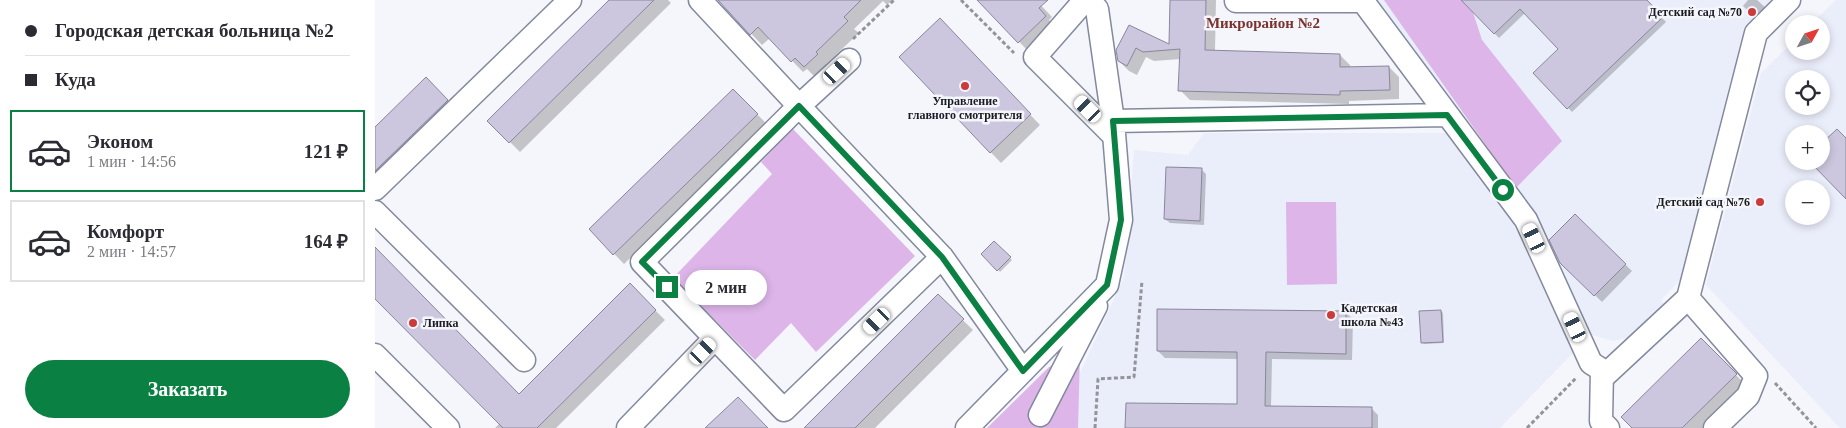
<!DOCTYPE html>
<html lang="ru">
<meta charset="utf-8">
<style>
body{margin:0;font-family:"Times New Roman",serif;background:#f2f2f3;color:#2b2b33;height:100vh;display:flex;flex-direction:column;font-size:19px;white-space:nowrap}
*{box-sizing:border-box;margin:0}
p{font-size:16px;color:#7c7c81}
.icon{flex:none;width:28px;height:28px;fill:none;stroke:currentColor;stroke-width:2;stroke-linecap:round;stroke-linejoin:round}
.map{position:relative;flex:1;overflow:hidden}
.details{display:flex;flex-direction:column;background:#fff;width:375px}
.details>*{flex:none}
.banner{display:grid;align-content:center;height:110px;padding:0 25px;background:#fff}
.needle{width:32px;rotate:50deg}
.buttons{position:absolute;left:1410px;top:15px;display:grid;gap:10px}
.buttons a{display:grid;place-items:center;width:45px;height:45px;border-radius:50%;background:#fff;box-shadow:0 2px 8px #0003;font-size:25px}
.end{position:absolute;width:22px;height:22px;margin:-11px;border:6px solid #0b8043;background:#fff;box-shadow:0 0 0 2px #fff}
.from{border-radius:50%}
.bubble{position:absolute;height:35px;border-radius:18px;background:#fff;box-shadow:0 2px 8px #0003;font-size:16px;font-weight:700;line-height:35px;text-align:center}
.car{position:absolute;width:15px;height:30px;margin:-15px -8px;border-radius:6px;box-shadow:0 0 4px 1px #0007;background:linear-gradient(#fff 24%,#345 0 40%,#fff 0 76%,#345 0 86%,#fff 0)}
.banner b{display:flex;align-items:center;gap:18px;height:48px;font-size:19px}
.banner b+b{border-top:1px solid #e1e1e2}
.banner i{width:12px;height:12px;background:#2b2b33}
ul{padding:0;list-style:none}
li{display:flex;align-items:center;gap:15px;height:82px;margin:0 10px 8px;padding:0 15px;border:2px solid #e1e1e2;border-radius:0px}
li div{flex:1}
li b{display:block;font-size:19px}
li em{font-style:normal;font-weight:700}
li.current{border-color:#0b8043}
li>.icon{width:45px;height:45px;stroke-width:1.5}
.cta{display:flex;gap:10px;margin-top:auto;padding:10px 25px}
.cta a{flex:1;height:58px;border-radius:30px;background:#0b8043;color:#fff;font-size:20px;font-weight:700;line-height:58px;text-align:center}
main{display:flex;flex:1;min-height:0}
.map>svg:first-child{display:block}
.built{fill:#eaedfa;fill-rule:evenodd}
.green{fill:#ddb5e9}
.shadow{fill:#0003}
.building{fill:#ccc7de;stroke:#8a869b}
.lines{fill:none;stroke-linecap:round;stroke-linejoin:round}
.minor-casing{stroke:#83899e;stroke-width:25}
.path{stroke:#92949a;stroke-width:3;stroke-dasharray:4 2.5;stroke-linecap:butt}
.minor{stroke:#fff;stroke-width:22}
.route{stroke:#0b8043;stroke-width:6}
.poi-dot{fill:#ca3b39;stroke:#f5f6fb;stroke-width:2}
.labels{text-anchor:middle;stroke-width:5;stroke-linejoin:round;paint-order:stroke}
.poi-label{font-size:12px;font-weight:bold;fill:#191b23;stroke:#f5f6fb;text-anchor:end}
.quarter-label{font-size:15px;font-weight:bold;fill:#79322e;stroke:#f5f6fb}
</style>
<main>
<section class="details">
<div class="banner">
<b><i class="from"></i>Городская детская больница №2</b>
<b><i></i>Куда</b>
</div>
<ul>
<li class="current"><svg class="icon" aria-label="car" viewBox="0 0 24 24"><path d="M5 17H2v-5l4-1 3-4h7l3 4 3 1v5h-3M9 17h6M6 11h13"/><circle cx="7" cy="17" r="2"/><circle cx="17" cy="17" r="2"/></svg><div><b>Эконом</b><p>1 мин · 14:56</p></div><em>121 ₽</em></li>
<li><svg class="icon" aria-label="car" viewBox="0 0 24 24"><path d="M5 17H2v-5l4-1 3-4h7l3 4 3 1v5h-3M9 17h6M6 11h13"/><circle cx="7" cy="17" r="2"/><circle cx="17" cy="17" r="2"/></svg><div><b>Комфорт</b><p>2 мин · 14:57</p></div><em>164 ₽</em></li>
</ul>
<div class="cta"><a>Заказать</a></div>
</section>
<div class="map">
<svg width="1471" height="428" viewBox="0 0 1471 428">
<rect width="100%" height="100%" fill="#f5f6fb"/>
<path class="built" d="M 1000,0 L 1401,0 L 1377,24 L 1364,49 L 1369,51 L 1356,79 L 1306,279 L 1286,300 L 1294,311 L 1278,332 L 1238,341 L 1217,335 Z
M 1461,0 L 1471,0 L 1471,428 L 1465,428 L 1331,285 L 1386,73 L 1419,41 L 1419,51 L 1446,51 L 1446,24 L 1436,24 ZM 1419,79 L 1446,79 L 1446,106 L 1419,106 ZM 1419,134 L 1446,134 L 1446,161 L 1419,161 ZM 1419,189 L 1446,189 L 1446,216 L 1419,216 Z
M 829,133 L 1075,133 L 1137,221 L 1198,353 L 1125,428 L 680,428 L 749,277 L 759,150 L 813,155 Z"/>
<path class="green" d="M 1009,0 L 1094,0 L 1107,40 L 1187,141 L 1141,188 Z
M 418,129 L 540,256 L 441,352 L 416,323 L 380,360 L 298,278 L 397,174 L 386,162 Z
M 911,202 L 961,202 L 962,284 L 912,285 Z
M 705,353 L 703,428 L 612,428 L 674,367 Z"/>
<path class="shadow" d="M 236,0 L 293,0 L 296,3 L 145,152 L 114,121 Z
M 344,0 L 517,0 L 512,5 L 508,1 L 479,29 L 484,33 L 451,64 L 453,66 L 441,78 L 432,69 L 428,72 L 395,38 L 387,45 Z
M 604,0 L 661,0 L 677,17 L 674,20 L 681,28 L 655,53 Z
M 796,0 L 841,0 L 840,51 L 965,55 L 975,65 L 975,68 L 1014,67 L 1024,77 L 1024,99 L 974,101 L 974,104 L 815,100 L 805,90 L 806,59 L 779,61 L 771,57 L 762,75 L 754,71 L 744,61 L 754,26 L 795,46 Z
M 1087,0 L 1270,0 L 1291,22 L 1197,112 L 1160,73 L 1185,49 L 1150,13 L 1124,38 Z
M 1373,0 L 1382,0 L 1391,8 L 1381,18 L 1368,6 Z
M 575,30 L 665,125 L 626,163 L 525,57 Z
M 51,78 L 82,111 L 0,191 L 0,128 Z
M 358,91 L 393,125 L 249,264 L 215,229 Z
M 826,169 L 831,174 L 829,225 L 795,223 L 790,219 Z
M 1200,216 L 1257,271 L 1227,302 L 1186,262 Z
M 619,242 L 637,260 L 625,272 L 608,254 Z
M 0,249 L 144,395 L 255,285 L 290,320 L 181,428 L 120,428 L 125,423 L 0,297 Z
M 563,296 L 598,330 L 500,428 L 430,428 Z
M 1066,311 L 1068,313 L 1069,343 L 1049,344 L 1047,342 Z
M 971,313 L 978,319 L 977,360 L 897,359 L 896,407 L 996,408 L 1003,415 L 1003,428 L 752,428 L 863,406 L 863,359 L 790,358 L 783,351 Z
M 1326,340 L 1372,386 L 1329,428 L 1258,428 Z"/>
<path class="building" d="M 234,0 L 279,0 L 134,143 L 112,121 Z
M 343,0 L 486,0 L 469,17 L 473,21 L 441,52 L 443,54 L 429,67 L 420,58 L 416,62 L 383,27 L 375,35 Z
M 602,0 L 673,0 L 664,8 L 671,16 L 643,43 Z
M 795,0 L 831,0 L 830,50 L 965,54 L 965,67 L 1014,66 L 1015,90 L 965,91 L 965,95 L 803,91 L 805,49 L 768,52 L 761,48 L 752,66 L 743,61 L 741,50 L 754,25 L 794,44 Z
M 1086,0 L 1272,0 L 1288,17 L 1192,109 L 1158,73 L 1183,49 L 1145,9 L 1119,34 Z
M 565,18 L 656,114 L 615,153 L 524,57 Z
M 51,77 L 73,100 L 0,171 L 0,127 Z
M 358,89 L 383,114 L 238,255 L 214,229 Z
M 1462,129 L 1471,138 L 1471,199 L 1434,161 L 1446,161 L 1446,144 Z
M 791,167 L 827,168 L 825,221 L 789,219 Z
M 1200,214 L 1251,264 L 1219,296 L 1185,263 L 1174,240 Z
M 619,241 L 636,257 L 622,271 L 606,254 Z
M 0,247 L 144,394 L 255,283 L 281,310 L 162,428 L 128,428 L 0,299 Z
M 563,294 L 589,319 L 480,428 L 429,428 Z
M 782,309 L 971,311 L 971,354 L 891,352 L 890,406 L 997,407 L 997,428 L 750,428 L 751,403 L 862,404 L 862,352 L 782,351 Z
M 1066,310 L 1068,342 L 1046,343 L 1044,311 Z
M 1326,338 L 1362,374 L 1307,428 L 1257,428 L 1246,417 Z
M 363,397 L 393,428 L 330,428 Z"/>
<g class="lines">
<g class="minor-casing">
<path id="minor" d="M 325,0 L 424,106 L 474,60
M 710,0 L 660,57 L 739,136
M 987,0 L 1151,220 L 1216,363 L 1227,370 L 1226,421 L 1233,428
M 861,1 L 987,1
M 738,121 L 1071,115
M 0,189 L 195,0
M 0,212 L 149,360
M 567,257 L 424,106 L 267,262 L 409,410 L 567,257 L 648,371
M 0,355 L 73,428
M 1227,378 L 1313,298
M 665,415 L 721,306
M 253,428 L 340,338
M 592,428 L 732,285 L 746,220 L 738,121 L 722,9 L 713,0
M 1340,428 L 1373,396 L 1381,376 L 1313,298 L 1381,33 L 1414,0"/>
</g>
<path class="path" d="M 586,0 L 639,53
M 478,39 L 519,0
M 1400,383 L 1441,428
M 720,428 L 723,379 L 759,377 L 767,281
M 1152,428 L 1202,377"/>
<use href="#minor" class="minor"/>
</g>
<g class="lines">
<path class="route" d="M 292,287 L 267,262 L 424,106 L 567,257 L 648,371 L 732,285 L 746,220 L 738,121 L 1072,115 L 1128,190"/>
</g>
<g class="poi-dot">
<circle cx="1377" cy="12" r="5"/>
<circle cx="590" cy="86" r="5"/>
<circle cx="1385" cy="202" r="5"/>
<circle cx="956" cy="315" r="5"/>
<circle cx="38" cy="323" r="5"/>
</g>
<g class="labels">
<g class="poi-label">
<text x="1367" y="16">Детский сад №70</text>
<text x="590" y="105" text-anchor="middle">Управление<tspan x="590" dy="14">главного смотрителя</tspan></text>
<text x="1375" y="206">Детский сад №76</text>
<text x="966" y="312" text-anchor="start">Кадетская<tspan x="966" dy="14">школа №43</tspan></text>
<text x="48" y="327" text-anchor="start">Липка</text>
</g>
<g class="quarter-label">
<text x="888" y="28">Микрорайон №2</text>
</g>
</g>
</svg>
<div class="buttons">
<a><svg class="needle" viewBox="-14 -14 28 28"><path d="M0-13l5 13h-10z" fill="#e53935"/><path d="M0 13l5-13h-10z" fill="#7c7c81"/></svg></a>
<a><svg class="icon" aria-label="locate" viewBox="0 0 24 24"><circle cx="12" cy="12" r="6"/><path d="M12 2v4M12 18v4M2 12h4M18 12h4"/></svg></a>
<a>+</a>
<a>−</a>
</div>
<i class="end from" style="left:1128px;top:190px"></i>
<i class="end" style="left:292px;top:287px"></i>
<div class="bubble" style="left:310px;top:270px;width:82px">2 мин</div>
<i class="car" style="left:462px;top:71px;rotate:47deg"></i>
<i class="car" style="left:713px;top:109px;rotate:315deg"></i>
<i class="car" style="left:1159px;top:238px;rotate:335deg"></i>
<i class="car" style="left:502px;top:321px;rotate:226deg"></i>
<i class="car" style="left:1200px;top:327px;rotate:335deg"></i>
<i class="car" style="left:328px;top:351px;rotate:44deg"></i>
</div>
</main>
